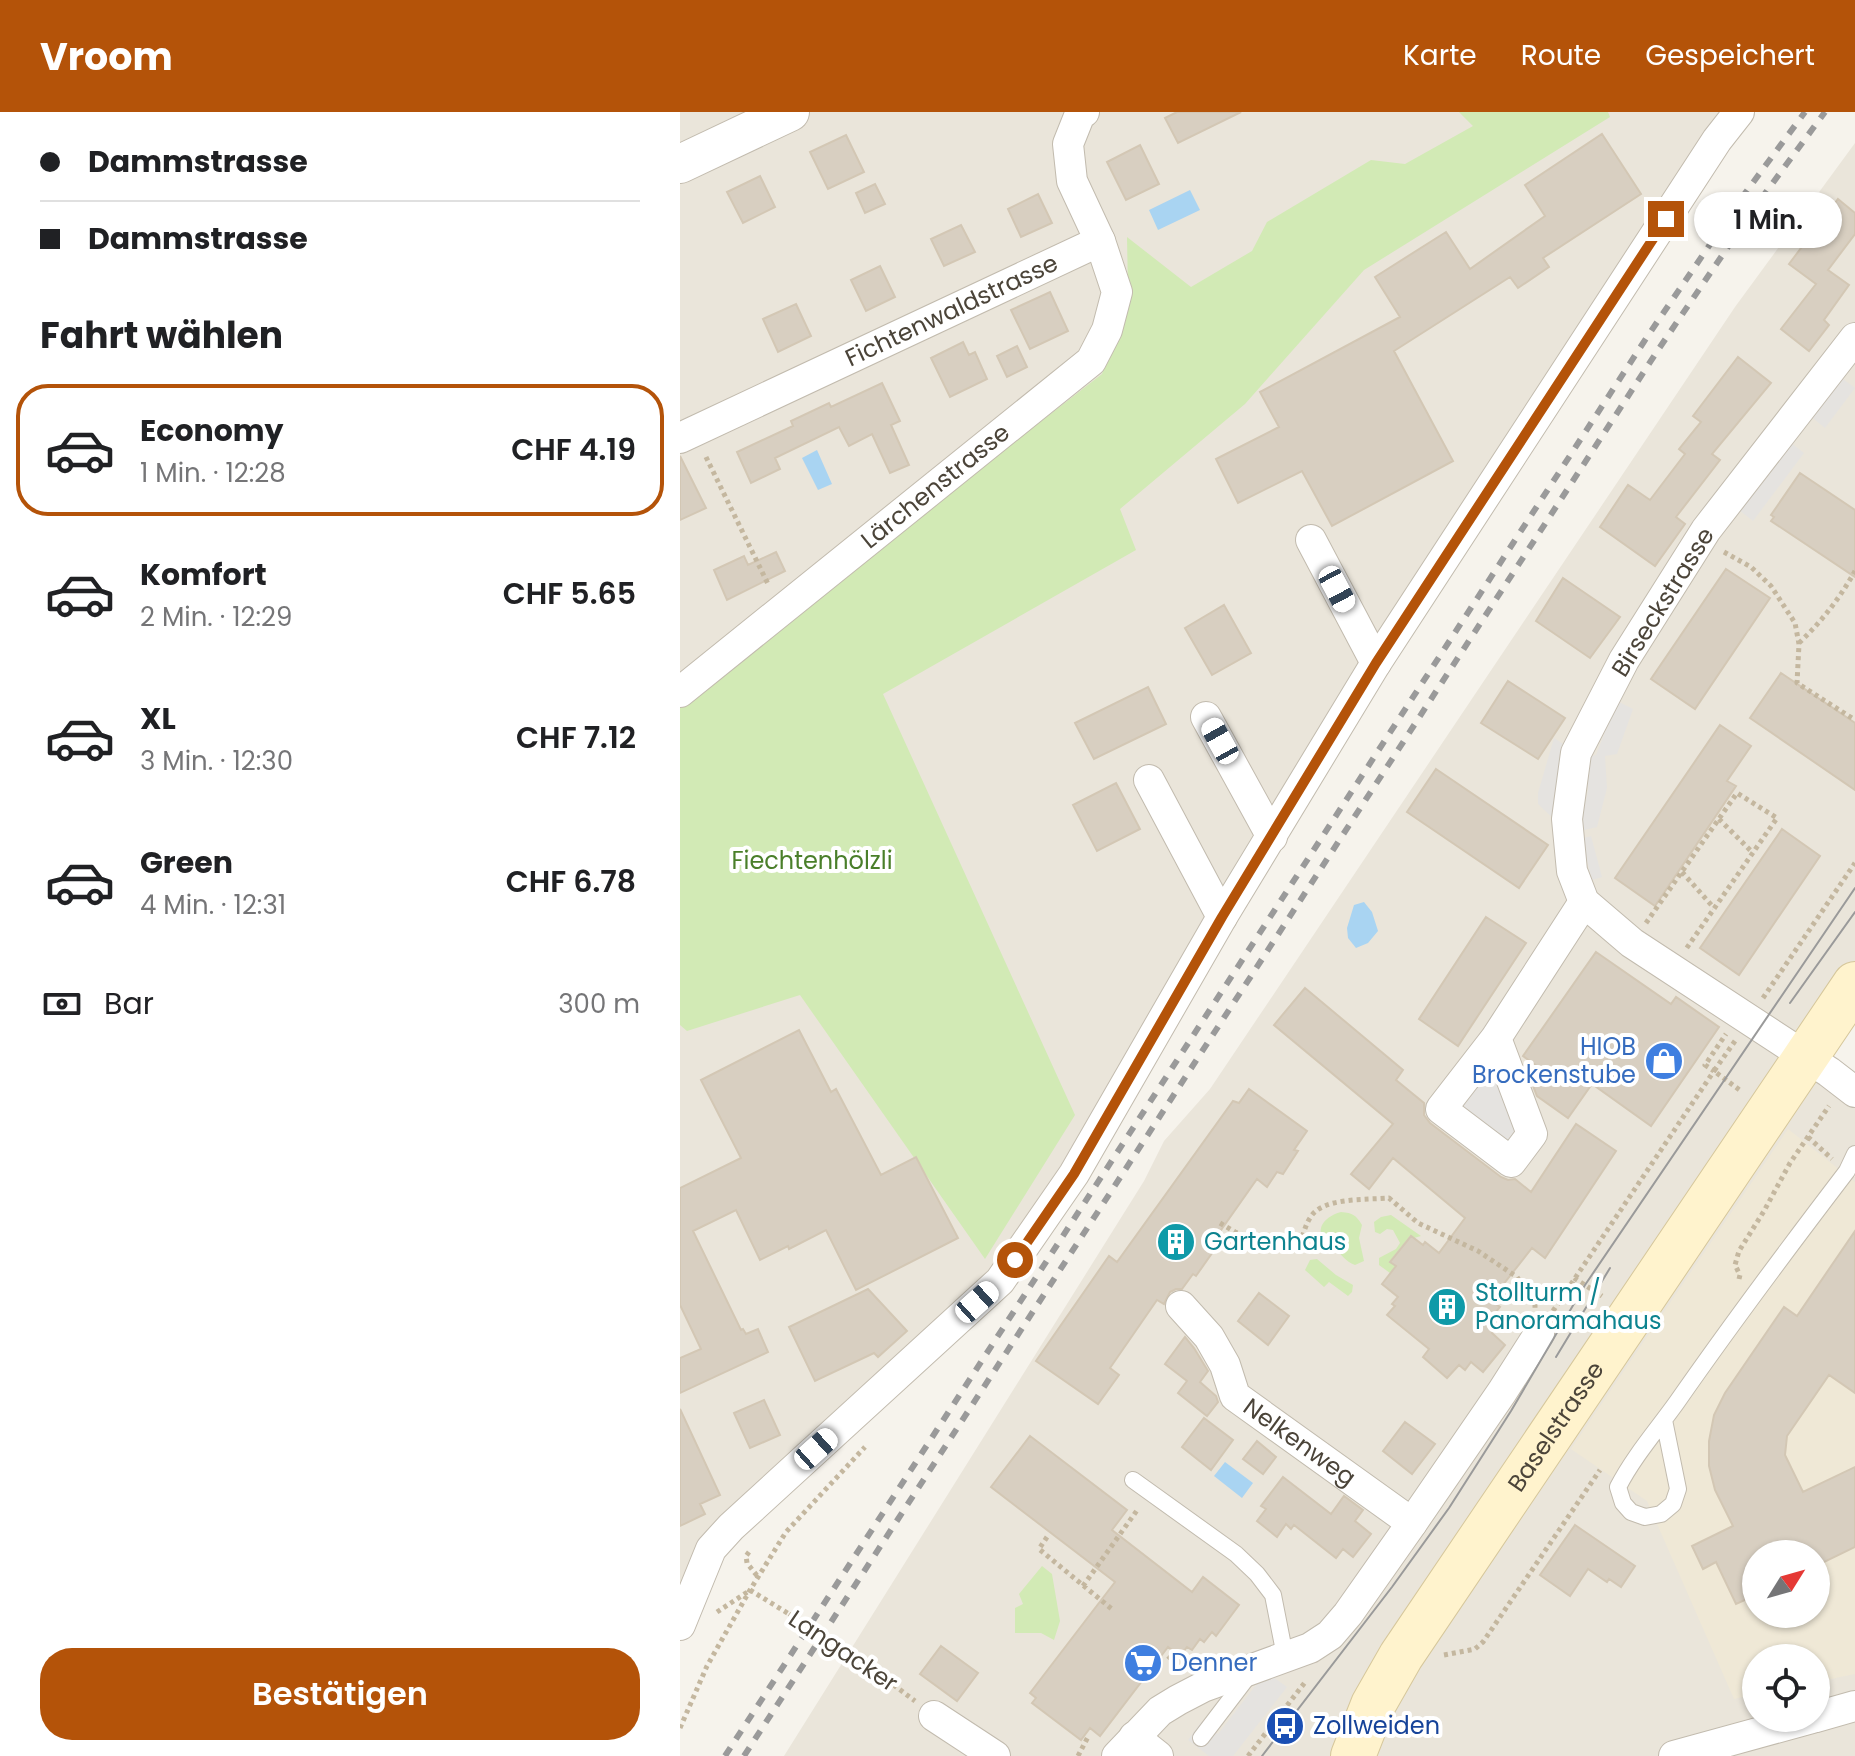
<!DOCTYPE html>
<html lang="de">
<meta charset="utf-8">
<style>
body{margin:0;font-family:Poppins,sans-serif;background:#f2f2f2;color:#202124;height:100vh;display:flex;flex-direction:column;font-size:30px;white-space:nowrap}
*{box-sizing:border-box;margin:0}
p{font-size:26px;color:#757577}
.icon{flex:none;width:44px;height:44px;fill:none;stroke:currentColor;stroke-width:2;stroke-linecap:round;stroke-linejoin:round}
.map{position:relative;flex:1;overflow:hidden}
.panel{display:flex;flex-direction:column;background:#fff;width:680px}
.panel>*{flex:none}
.guide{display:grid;align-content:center;height:176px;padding:0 40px;background:#fff}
.needle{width:52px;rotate:53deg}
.fabs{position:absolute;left:1062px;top:1428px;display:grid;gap:16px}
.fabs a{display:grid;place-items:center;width:88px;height:88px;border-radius:50%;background:#fff;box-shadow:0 2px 6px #0004;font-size:40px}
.end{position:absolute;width:36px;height:36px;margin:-18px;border:10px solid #b45309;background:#fff;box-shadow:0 0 0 4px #fff}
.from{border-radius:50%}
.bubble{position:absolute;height:56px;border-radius:28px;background:#fff;box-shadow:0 2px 6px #0004;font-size:26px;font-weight:600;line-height:56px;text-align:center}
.car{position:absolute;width:24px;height:48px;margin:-24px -12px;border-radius:10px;box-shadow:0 0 6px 2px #0007;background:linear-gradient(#fff 24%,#345 0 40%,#fff 0 76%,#345 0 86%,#fff 0)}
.guide b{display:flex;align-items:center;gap:28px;height:76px;font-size:30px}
.guide b+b{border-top:2px solid #e0e0e0}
.guide i{width:20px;height:20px;background:#202124}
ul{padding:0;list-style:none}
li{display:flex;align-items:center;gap:24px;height:132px;margin:0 16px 12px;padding:0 24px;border:4px solid transparent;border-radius:32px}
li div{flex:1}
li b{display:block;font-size:30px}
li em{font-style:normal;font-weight:600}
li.on{border-color:#b45309}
li>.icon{width:72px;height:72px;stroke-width:1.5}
h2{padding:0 40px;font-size:36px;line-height:96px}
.pay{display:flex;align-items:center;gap:20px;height:88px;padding:0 40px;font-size:30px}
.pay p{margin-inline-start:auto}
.button{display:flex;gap:16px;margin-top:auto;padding:16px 40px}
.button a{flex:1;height:92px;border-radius:32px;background:#b45309;color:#fff;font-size:32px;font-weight:600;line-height:92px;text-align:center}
header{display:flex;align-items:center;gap:48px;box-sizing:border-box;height:112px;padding:0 40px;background:#b45309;color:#fff}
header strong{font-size:38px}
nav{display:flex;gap:44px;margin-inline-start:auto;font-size:28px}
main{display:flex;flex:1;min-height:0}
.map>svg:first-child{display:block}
.residential{fill:#eae5da;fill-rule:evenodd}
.education{fill:#efe8d6;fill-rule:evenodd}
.green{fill:#d2eab5}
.parking{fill:#e5e3e0}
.water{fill:#a9d4f2}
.building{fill:#d8cfc1;stroke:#d3c7b4;stroke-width:2}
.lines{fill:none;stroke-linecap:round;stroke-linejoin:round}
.service-casing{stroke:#c2bbae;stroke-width:18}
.minor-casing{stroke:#c2bbae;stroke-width:32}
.tertiary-casing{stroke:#c2bbae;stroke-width:40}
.secondary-casing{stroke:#d6c79b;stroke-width:46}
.path{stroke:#c4b79f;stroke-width:5;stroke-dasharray:4 4;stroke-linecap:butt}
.service{stroke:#fff;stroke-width:16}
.minor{stroke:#fff;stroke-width:30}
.tertiary{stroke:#fff;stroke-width:38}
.secondary{stroke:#fff3cd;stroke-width:44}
.tram{stroke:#9a9a9a;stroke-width:2}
.rail{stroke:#9a9a9a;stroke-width:6;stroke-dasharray:10 10;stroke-linecap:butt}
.path-bridge{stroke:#c4b79f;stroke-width:5;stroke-dasharray:4 4;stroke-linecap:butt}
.route{stroke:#b45309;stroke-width:10}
.labels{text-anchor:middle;stroke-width:8;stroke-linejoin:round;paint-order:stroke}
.street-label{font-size:24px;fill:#4b4439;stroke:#fff}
.park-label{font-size:24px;fill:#4a7f2a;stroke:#fff}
.shop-label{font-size:24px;fill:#366cbe;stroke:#fff;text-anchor:end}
.culture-label{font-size:24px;fill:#0d838f;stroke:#fff;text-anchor:start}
.transit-label{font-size:24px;fill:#164399;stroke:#fff;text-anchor:start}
</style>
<header>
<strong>Vroom</strong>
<nav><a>Karte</a><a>Route</a><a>Gespeichert</a></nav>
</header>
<main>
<section class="panel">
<div class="guide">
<b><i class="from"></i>Dammstrasse</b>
<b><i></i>Dammstrasse</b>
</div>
<h2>Fahrt wählen</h2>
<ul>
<li class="on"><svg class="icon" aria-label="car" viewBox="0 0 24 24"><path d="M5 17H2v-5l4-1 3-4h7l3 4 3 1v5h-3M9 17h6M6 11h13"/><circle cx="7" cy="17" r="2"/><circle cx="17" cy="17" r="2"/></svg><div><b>Economy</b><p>1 Min. · 12:28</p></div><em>CHF 4.19</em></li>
<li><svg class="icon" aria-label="car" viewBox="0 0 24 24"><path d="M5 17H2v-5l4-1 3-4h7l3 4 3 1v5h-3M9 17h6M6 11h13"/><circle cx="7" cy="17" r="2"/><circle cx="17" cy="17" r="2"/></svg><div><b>Komfort</b><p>2 Min. · 12:29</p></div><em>CHF 5.65</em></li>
<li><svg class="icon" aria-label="car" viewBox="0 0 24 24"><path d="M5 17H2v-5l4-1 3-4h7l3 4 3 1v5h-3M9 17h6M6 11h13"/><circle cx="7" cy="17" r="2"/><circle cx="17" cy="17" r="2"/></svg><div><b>XL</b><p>3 Min. · 12:30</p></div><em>CHF 7.12</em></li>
<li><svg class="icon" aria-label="car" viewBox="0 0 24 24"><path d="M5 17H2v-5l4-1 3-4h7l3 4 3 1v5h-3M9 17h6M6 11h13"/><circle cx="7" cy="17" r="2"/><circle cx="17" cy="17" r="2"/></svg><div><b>Green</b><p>4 Min. · 12:31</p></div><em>CHF 6.78</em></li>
</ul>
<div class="pay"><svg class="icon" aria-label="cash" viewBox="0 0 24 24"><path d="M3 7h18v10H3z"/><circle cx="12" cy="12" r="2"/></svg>Bar<p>300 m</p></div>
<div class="button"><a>Bestätigen</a></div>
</section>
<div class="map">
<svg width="1175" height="1644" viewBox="0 0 1175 1644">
<rect width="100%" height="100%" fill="#f6f3ec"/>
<path class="residential" d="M 0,0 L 1059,0 L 320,1169 L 31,1437 L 0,1513 Z
M 1175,31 L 1175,872 L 1126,945 L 1175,980 L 1175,1042 L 1167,1059 L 1175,1065 L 1175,1644 L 104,1644 L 464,1069 L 484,1029 L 530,977 L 1055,195 ZM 1076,1442 L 1136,1442 L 1136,1502 L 1076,1502 ZM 1076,1546 L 1136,1546 L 1136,1606 L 1076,1606 Z"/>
<path class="education" d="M 1108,1017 L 1175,1070 L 1175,1562 L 1136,1570 L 1136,1546 L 1076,1546 L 1076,1582 L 1054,1587 L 967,1389 L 891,1337 ZM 1076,1442 L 1136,1442 L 1136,1502 L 1076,1502 Z"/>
<path class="green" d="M 779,0 L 928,0 L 930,5 L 684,158 L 565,292 L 440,397 L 456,438 L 203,582 L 395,1003 L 305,1147 L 120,883 L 7,919 L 0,913 L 0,589 L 422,262 L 448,179 L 447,125 L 511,175 L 572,139 L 587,110 L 691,48 L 725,52 L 793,14 Z
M 661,1100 C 673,1101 676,1103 682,1113 L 679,1126 L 684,1149 L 675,1153 C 665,1149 662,1143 655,1136 C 652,1134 647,1131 644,1128 C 634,1114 649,1103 661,1100 Z
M 711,1103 L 741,1124 L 734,1126 L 730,1124 L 710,1149 L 716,1154 L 710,1161 L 699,1153 L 699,1146 L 716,1137 L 720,1131 L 713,1118 L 707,1117 L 700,1122 L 695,1120 L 694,1110 L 701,1105 Z
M 637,1147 L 656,1163 L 673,1173 L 672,1180 L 668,1184 L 649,1170 L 644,1175 L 625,1158 L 630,1148 Z
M 362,1454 L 372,1462 L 380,1509 L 374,1528 L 361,1521 L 335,1521 L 335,1496 L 343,1492 L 339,1482 Z"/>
<path class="parking" d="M 1159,264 L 1175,276 L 1145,316 L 1129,303 Z
M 1106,327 L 1124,341 L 1073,409 L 1055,395 Z
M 937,589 L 953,597 L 937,642 L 925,644 L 927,676 L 917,715 L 900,719 L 908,677 L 905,646 L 916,643 Z
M 874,626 L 888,635 L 875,708 L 858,692 L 858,681 Z
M 911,724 L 922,765 L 912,768 L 901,727 Z
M 810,944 L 844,1016 L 831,1027 L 823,1028 L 783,996 L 780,990 Z
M 586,1560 L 607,1575 L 553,1644 L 529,1644 L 508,1628 L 521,1610 L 538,1622 Z"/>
<path class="water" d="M 510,78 L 520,98 L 478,118 L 469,98 Z
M 137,338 L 152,372 L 138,378 L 122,346 Z
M 684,790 L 692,800 L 698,819 L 688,831 L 676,836 L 668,826 L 667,816 L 674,793 Z
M 545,1350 L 573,1371 L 562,1386 L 534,1364 Z"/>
<path class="building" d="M 497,0 L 561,0 L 498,31 L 485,6 Z
M 922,22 L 961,82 L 863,146 L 869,155 L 838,176 L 830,165 L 714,239 L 773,349 L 652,414 L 622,359 L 558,391 L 536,347 L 599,315 L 580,280 L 720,205 L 695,165 L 766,120 L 790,157 L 865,104 L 845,73 Z
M 166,23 L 184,60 L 148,77 L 130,40 Z
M 460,33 L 479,72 L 446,88 L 427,50 Z
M 80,64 L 95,95 L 63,111 L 47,80 Z
M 195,72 L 205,92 L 185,101 L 176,81 Z
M 358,82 L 372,111 L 341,125 L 328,97 Z
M 1158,87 L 1175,101 L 1175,122 L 1148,158 L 1169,173 L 1144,208 L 1149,213 L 1129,239 L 1101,217 L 1136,172 L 1109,152 Z
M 281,113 L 295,140 L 264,154 L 251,127 Z
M 200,154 L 215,185 L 186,199 L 171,168 Z
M 370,180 L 388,219 L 350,237 L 331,198 Z
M 116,192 L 131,224 L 98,240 L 83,207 Z
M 283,230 L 289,243 L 295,240 L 307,267 L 270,285 L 251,246 Z
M 337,234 L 347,255 L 327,265 L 317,244 Z
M 1058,245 L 1091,271 L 1032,342 L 1040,348 L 996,405 L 1005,412 L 975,454 L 920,415 L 948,373 L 970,388 L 1005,342 L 999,337 L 1021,310 L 1013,304 Z
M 202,271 L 220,309 L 211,313 L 229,353 L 210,361 L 192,322 L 169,334 L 159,315 L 95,346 L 100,357 L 71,371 L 57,340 L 113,314 L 111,309 L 149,291 L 151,295 Z
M 0,344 L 26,396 L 0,408 Z
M 1120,361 L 1175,398 L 1175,465 L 1091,409 L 1094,405 L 1091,403 Z
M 96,440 L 105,459 L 47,488 L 34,458 L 64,444 L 68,453 Z
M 1046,457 L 1090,486 L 1015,597 L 971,567 Z
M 883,466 L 940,505 L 910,546 L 856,509 Z
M 544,493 L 571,541 L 532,563 L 505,516 Z
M 1101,561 L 1175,611 L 1175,678 L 1070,606 Z
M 828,569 L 885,606 L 858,647 L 801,611 Z
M 468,575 L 486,612 L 414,647 L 395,611 Z
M 1040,613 L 1071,634 L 1047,669 L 1056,674 L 975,794 L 935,766 Z
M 756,657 L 868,733 L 839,776 L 727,700 Z
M 436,671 L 460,717 L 417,739 L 393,693 Z
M 1102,717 L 1140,744 L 1059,863 L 1020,836 Z
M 806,805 L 846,831 L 778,934 L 739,907 Z
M 916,840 L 991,892 L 996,885 L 1039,915 L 971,1014 L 912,972 L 888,1006 L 857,984 L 852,971 L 861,957 L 843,944 Z
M 625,876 L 723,958 L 716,968 L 744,991 L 744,1003 L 750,1011 L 821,1065 L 828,1068 L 835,1067 L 851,1080 L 896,1012 L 936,1039 L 865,1146 L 852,1136 L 811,1188 L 820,1195 L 806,1212 L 814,1218 L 812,1221 L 825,1233 L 803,1260 L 791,1250 L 785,1258 L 779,1253 L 767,1266 L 743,1245 L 749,1237 L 707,1203 L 715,1194 L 712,1192 L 718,1185 L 702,1172 L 716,1154 L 710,1150 L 731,1124 L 743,1133 L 745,1130 L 759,1141 L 785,1106 L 713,1046 L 689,1077 L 671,1062 L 713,1012 L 594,913 Z
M 119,918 L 151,980 L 156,977 L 201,1063 L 236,1045 L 278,1126 L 176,1178 L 146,1118 L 109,1137 L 108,1134 L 80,1148 L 56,1098 L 13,1119 L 61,1218 L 63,1217 L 66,1222 L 78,1217 L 88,1240 L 0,1281 L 0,1246 L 21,1237 L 0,1193 L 0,1076 L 61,1046 L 21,968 Z
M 569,977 L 627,1019 L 614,1038 L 618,1039 L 603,1062 L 597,1060 L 587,1075 L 577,1067 L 539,1121 L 544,1124 L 516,1164 L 513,1162 L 502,1177 L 496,1177 L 490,1180 L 484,1192 L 477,1188 L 430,1256 L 439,1263 L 418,1292 L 356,1249 L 429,1144 L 437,1150 L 553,989 L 559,991 Z
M 1175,1119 L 1175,1281 L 1149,1263 L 1107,1324 L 1105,1343 L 1123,1380 L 1175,1355 L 1175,1435 L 1136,1454 L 1136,1442 L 1076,1442 L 1076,1483 L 1056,1492 L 1036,1450 L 1023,1457 L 1012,1434 L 1053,1414 L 1035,1378 L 1029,1354 L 1029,1329 L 1034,1303 L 1045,1281 L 1104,1195 L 1117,1204 Z
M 188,1177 L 227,1219 L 198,1245 L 194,1241 L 135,1269 L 109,1215 Z
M 579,1181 L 609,1204 L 588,1233 L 558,1209 Z
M 505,1225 L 514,1236 L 528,1259 L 520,1270 L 536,1284 L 538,1290 L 527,1304 L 498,1281 L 507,1269 L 485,1252 Z
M 84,1288 L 100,1323 L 70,1336 L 54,1301 Z
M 0,1297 L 40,1383 L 20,1392 L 25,1402 L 0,1414 Z
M 524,1306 L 553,1328 L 531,1358 L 502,1335 Z
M 725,1310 L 755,1332 L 732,1362 L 703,1339 Z
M 350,1324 L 447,1398 L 432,1418 L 512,1480 L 523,1465 L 559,1493 L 536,1524 L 532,1520 L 524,1530 L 520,1527 L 512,1538 L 507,1535 L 500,1544 L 488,1535 L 420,1624 L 410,1616 L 401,1628 L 352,1591 L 356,1586 L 350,1581 L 435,1470 L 311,1375 Z
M 577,1329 L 596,1345 L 583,1362 L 563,1347 Z
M 603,1365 L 651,1402 L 664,1384 L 683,1398 L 675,1409 L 691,1422 L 673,1445 L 663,1437 L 656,1446 L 614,1413 L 611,1417 L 606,1412 L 597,1425 L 577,1409 L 586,1397 L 581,1394 Z
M 895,1413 L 955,1454 L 941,1475 L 929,1467 L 927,1470 L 908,1457 L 890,1484 L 860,1463 Z
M 261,1534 L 298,1561 L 277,1589 L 240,1562 Z"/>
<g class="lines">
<g class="service-casing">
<path id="service" d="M 984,1308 L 998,1377 L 993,1392 L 981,1402 L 965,1405 L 951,1400 L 943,1391 L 938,1375 C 954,1344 977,1318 997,1290 C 1052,1211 1109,1135 1167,1059 L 1175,1042
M 453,1368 L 556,1442 L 577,1462 L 593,1483 L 605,1544
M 521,1626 L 569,1563"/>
</g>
<g class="minor-casing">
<g id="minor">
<path d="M 1175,226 L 1026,418 L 944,548 L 896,641 L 887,707 L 892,759 L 904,790 L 952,831 L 1149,960 L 1175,980"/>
<path id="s1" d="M 0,326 L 420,129 L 392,69 L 388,32 L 400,2 L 404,0"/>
<path d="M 631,428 L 696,551"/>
<path id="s2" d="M 0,580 L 411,249 L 427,218 L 437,180 L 420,129"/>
<path d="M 526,605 L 592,725"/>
<path d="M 469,668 L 542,805"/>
<path d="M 816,926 L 852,1022 L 831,1050 L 761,997 L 816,926 L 904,790"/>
<path id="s3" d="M 501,1194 L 529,1225 L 545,1253 L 555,1284 L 732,1411"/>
<path d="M 0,1513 L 31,1437 L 51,1415 L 320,1169 L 394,1062 L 542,805 L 696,551 L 1037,28 L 1059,0"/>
<path d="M 254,1604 L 315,1644"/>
<path d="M 1136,1605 L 1175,1594"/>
<path d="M 454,1625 L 478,1644"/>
<path d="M 437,1644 L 480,1599 L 498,1588 L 523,1575 L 630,1536 L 650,1523 L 668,1502 L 732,1411 L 822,1280 L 859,1222"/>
<path d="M 994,1644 L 1132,1606"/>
</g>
</g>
<g class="tertiary-casing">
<path id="tertiary" d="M 0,52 L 110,0"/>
</g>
<g class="secondary-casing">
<g id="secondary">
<path id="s4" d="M 673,1644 L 693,1593 L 721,1544 L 1175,872"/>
</g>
</g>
<path class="path" d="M 26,345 L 88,472
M 1044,440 L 1071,455 L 1091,474 L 1115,511 L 1119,532 L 1117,571 L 1175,608
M 1119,531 C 1142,509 1160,486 1175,459
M 1039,707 L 1072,740
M 1002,760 L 1034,796
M 966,811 L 1057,681 L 1097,706 L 1006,837
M 1083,886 L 1175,751
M 1055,929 L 1034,959 L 1061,979
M 1128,1025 L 1152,1047
M 540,1111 L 555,1120 L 611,1139 L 617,1136 C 623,1127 624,1115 630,1106 C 641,1085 687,1088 709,1086 L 738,1111 L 798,1139 L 837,1165 L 855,1192 L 855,1197
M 894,1166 L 922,1184
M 1059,1167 L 1060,1163 L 1055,1153 L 1059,1139 L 1084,1099 L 1110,1051 L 1149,994
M 873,1199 L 1034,959 L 1025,953 L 1046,922
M 367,1425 L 359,1437 L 433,1498
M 69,1440 L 66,1444 L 67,1451 L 78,1465
M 403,1474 L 458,1397
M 70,1478 L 109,1502
M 37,1500 L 69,1479
M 764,1543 L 795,1537 L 803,1530 L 920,1358
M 175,1544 L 235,1589
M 488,1544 L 501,1556
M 0,1616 L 27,1554 L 70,1478 L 106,1420 L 185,1335
M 398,1644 L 409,1623
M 568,1644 L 626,1569"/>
<use href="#service" class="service"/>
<use href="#minor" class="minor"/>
<use href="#tertiary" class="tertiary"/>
<use href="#secondary" class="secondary"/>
<path class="tram" d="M 1110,891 L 1175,800
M 876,1245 L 930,1156
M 582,1644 L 712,1475 L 769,1396 L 831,1299 L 905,1173 L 1175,776"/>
<path class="rail" d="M 45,1644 L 967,225 L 1063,84 L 1125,0
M 64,1644 L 978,238 L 1075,95 L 1145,0"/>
<path class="path-bridge" d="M 109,1502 L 175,1544"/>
</g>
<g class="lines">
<path class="route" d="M 335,1148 L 394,1062 L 542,805 L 696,551 L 986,107"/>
</g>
<defs>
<g id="shop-disc" transform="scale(2)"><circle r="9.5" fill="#3f7fe0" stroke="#fff"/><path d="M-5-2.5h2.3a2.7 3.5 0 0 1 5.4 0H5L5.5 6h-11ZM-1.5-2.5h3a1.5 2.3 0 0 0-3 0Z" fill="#fff"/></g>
<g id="building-disc" transform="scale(2)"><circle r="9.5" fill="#0f9aa8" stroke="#fff"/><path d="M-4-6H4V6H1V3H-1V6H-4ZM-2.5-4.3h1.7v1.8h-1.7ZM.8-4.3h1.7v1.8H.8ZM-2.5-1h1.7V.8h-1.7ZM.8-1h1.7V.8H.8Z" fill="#fff"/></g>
<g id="supermarket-disc" transform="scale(2)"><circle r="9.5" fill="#3f7fe0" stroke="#fff"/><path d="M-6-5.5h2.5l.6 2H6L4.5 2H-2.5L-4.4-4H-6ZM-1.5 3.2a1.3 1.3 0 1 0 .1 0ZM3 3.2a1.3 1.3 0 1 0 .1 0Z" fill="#fff"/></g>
<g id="bus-disc" transform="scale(2)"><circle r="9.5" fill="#1a4fb4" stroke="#fff"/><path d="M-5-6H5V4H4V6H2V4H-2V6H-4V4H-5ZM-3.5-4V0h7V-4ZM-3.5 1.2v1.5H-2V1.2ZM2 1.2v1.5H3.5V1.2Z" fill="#fff"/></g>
</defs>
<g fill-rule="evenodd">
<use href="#shop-disc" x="984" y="949"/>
<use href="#building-disc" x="496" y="1130"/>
<use href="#building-disc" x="767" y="1195"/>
<use href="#supermarket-disc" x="463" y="1551"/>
<use href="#bus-disc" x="605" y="1614"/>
</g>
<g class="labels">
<g class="street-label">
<text dy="8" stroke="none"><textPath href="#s1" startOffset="300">Fichtenwaldstrasse</textPath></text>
<text dy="8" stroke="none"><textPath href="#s2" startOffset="328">Lärchenstrasse</textPath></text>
<text transform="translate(983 490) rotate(-58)" y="8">Birseckstrasse</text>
<text dy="8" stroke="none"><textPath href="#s4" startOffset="388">Baselstrasse</textPath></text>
<text dy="8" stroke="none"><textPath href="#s3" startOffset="186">Nelkenweg</textPath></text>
<text transform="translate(163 1539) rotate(34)" y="8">Langacker</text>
</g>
<g class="park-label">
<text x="132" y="757">Fiechtenhölzli</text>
</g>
<g class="shop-label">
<text x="956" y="943">HIOB<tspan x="956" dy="28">Brockenstube</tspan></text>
<text x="491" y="1559" text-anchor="start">Denner</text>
</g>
<g class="culture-label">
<text x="524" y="1138">Gartenhaus</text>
<text x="795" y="1189">Stollturm /<tspan x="795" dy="28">Panoramahaus</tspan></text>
</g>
<g class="transit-label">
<text x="633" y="1622">Zollweiden</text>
</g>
</g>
</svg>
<div class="fabs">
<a><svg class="needle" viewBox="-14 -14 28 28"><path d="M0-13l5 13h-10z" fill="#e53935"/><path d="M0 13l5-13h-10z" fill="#757577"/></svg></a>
<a><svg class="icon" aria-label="locate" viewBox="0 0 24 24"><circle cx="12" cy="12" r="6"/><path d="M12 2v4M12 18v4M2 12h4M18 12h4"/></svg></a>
</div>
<i class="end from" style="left:335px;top:1148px"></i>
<i class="end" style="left:986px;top:107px"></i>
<div class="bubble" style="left:1014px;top:80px;width:148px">1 Min.</div>
<i class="car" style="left:657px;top:477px;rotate:152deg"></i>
<i class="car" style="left:540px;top:629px;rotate:331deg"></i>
<i class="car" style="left:297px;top:1190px;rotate:48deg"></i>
<i class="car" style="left:136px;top:1337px;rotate:48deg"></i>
</div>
</main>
